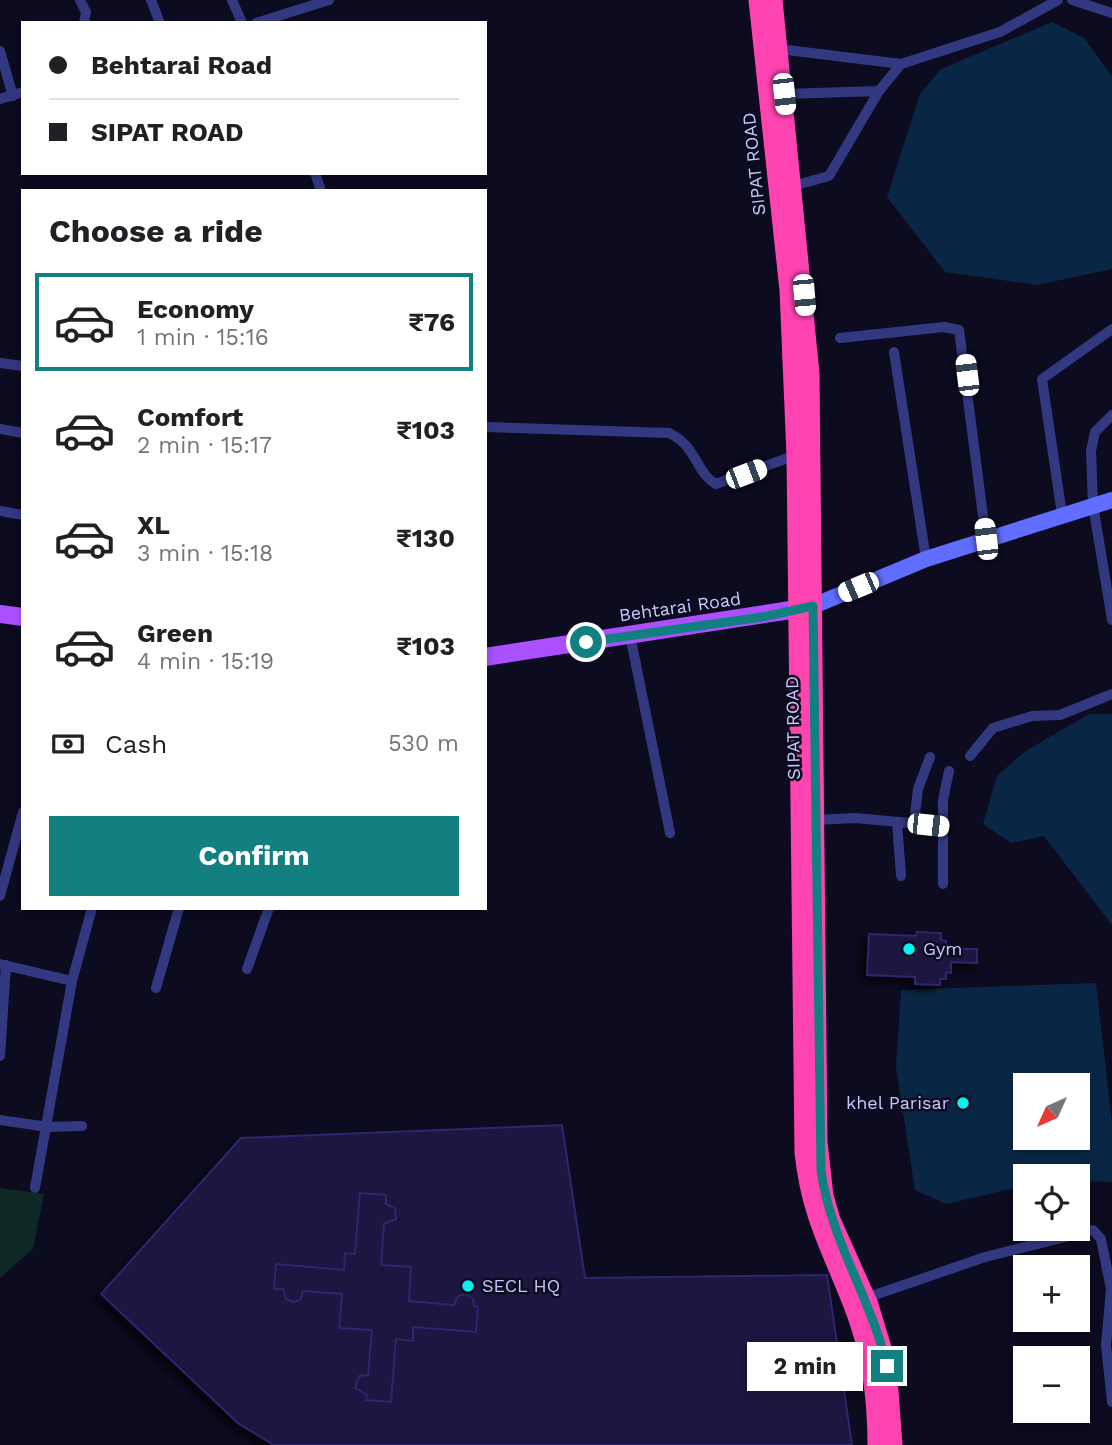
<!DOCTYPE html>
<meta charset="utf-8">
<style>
body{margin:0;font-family:"Work Sans",sans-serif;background:#f6f6f6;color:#202124;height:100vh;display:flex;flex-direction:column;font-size:26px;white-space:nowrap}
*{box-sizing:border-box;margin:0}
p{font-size:23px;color:#757577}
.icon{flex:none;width:38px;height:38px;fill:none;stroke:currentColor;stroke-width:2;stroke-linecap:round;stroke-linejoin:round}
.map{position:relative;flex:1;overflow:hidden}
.panel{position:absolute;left:21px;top:189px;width:466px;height:721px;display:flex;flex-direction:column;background:#fff;border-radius:0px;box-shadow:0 4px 10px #0003}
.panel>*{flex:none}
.guide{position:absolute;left:21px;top:21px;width:466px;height:154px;border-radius:0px;box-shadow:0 4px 10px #0003;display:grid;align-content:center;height:154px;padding:0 28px;background:#fff}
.needle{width:46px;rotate:225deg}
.tools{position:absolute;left:1013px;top:1073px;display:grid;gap:14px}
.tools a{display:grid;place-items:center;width:77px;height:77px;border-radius:0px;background:#fff;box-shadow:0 4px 10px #0003;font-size:35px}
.end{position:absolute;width:32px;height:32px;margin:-16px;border:9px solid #128081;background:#fff;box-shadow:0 0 0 4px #fff}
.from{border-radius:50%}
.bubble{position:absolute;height:49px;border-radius:0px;background:#fff;box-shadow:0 4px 10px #0003;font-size:23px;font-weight:700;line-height:49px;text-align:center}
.car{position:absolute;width:21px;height:42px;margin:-21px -10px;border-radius:9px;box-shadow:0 0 5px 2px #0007;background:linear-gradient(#fff 24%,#345 0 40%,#fff 0 76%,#345 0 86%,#fff 0)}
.guide b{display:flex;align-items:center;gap:24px;height:66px;font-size:26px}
.guide b+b{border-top:2px solid #e0e0e0}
.guide i{width:18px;height:18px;background:#202124}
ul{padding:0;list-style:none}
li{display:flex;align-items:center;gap:21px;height:98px;margin:0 14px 10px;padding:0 14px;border:4px solid transparent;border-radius:0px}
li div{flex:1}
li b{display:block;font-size:26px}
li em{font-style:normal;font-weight:700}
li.selected{border-color:#128081}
li>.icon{width:63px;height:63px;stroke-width:1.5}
h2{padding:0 28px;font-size:32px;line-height:84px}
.pay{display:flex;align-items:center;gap:18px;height:77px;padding:0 28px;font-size:26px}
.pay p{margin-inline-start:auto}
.action{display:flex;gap:14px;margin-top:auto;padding:14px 28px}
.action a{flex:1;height:80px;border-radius:0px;background:#128081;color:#fff;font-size:28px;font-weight:700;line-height:80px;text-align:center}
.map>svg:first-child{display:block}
.green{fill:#0e2925}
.water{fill:#092745;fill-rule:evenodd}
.building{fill:#1a1641;stroke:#2d276e;stroke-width:2;filter:url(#shadow)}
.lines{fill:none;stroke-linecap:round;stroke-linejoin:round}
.street{stroke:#333981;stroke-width:10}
.secondary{stroke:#606dff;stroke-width:16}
.primary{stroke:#ab50ff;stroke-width:18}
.highway{stroke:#ff44b2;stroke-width:19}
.route{stroke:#128081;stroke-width:9}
.poi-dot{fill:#00f4f2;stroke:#0c0b1f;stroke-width:2.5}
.labels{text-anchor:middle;stroke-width:5;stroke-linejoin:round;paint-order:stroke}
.street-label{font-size:18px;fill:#c9c9ff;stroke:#0c0b1f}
.poi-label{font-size:18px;fill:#c9c9ff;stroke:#0c0b1f;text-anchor:start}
</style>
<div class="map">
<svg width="1112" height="1445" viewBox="0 0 1112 1445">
<defs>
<filter id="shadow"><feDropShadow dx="-6" dy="6" stdDeviation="3.5" flood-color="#0009"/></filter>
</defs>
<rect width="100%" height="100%" fill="#0c0b1f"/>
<path class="green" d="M 0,1188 L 44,1194 L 33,1249 L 0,1278 Z"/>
<path class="water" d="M 1052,22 L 1084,38 L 1112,76 L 1112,269 L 1037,285 L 945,272 L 887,197 L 920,94 L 941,69 Z
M 1089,714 L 1112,714 L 1112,925 L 1044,836 L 1011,843 L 983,824 L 997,776 L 1024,752 Z
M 1096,983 L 1112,1122 L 1112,1182 L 1078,1181 L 1078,1176 L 1026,1176 L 1025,1186 L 946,1204 L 915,1190 L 896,1068 L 901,990 ZM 1026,1085 L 1078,1085 L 1078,1138 L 1026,1138 Z"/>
<path class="building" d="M 917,932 L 941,933 L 941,940 L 946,941 L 946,949 L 977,949 L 977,963 L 951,962 L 951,973 L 946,972 L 946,979 L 940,979 L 940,985 L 915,984 L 915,977 L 867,975 L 869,934 L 916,936 Z
M 562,1125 L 585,1278 L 827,1275 L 852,1445 L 274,1445 L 239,1424 L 101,1294 L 241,1138 Z
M 360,1193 L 386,1195 L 386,1204 L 395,1208 L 396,1219 L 384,1224 L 381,1265 L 411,1267 L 409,1301 L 454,1305 L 458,1296 L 466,1294 L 473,1299 L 474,1306 L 478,1307 L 476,1332 L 413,1327 L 413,1341 L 396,1339 L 391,1402 L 366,1400 L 367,1395 L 355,1388 L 359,1376 L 368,1375 L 372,1330 L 339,1328 L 342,1294 L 303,1291 L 300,1300 L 293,1302 L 286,1299 L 283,1289 L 274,1289 L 276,1264 L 344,1270 L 345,1253 L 355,1254 Z"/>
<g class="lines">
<path class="street" d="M 80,0 L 86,12 L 84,23
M 151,0 L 160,23
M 232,0 L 242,23
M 1072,0 L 1112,13
M 256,23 L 329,0
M 779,49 L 901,64
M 0,51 L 13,96
M 784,94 L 879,91
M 0,99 L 23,92
M 315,173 L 321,191
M 793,186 L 829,176 L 879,91 L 901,64 L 1000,32 L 1058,0
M 840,338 L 944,327 L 959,330 L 986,539
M 894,352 L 926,559
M 0,363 L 23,366
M 1112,415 L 1095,432 L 1091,451 L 1093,505 L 1112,620
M 485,427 L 669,433 C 697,446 695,472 716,484 L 796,455
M 0,429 L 23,433
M 0,511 L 23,515
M 1062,514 L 1042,379 L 1112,329
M 630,635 L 670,833
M 970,756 L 993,728 L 1032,716 L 1060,715 L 1112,694
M 815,820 L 855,818 L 942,826
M 897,822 L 901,876
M 914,823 L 918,789 L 930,757
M 943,884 L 943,800 L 949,771
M 0,896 L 23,812
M 0,964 L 72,981
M 247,969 L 269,908
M 156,988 L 179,908
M 0,1056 L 6,965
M 0,1120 L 48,1127 L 82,1126
M 35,1188 L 72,981 L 92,908
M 866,1298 L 985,1257 L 1093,1230 L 1101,1239 L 1111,1289 L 1106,1345 L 1112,1402"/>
<path class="secondary" d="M 813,606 L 926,559 L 1112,500"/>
<path class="primary" d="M 0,614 L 23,617
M 485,657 L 810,607"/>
<path class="highway" d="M 758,0 L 789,290 L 796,455 L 804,1152 C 811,1221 836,1257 858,1319 C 872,1359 877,1402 877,1445
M 773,0 L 810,374 L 818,1142 L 824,1196 L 831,1220 L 869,1305 L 887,1365 L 893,1445"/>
</g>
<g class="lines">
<path class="route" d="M 586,642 L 762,617 L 813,606 L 821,1170 C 830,1239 871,1298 887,1366"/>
</g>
<g class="poi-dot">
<circle cx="909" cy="949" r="7"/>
<circle cx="963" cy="1103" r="7"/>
<circle cx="468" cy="1286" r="7"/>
</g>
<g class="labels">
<g class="street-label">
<text transform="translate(754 164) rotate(-96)" y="6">SIPAT ROAD</text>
<text transform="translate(680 607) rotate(-8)" y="6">Behtarai Road</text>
<text transform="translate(793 728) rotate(-91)" y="6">SIPAT ROAD</text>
</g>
<g class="poi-label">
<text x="923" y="955">Gym</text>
<text x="949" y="1109" text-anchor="end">khel Parisar</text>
<text x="482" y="1292">SECL HQ</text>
</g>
</g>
</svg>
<div class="tools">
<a><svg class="needle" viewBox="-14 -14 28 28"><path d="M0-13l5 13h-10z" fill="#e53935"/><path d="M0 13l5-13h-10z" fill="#757577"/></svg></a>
<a><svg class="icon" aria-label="locate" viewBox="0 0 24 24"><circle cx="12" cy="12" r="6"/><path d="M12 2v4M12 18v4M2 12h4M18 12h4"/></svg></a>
<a>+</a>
<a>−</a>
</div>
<i class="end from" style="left:586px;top:642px"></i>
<i class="end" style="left:887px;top:1366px"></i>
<div class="bubble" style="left:747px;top:1342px;width:116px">2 min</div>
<i class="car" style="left:784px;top:94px;rotate:174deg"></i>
<i class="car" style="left:804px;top:295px;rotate:175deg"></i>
<i class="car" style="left:967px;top:375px;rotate:353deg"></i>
<i class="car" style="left:746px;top:474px;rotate:69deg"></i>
<i class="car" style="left:986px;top:539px;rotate:353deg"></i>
<i class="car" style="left:858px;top:587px;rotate:247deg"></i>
<i class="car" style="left:928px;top:825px;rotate:96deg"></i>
<div class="guide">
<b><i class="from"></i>Behtarai Road</b>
<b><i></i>SIPAT ROAD</b>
</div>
<section class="panel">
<h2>Choose a ride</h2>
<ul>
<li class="selected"><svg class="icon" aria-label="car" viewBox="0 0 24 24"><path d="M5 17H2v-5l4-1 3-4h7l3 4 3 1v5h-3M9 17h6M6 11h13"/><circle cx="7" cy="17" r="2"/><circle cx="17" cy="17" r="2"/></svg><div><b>Economy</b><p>1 min · 15:16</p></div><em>₹76</em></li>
<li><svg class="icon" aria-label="car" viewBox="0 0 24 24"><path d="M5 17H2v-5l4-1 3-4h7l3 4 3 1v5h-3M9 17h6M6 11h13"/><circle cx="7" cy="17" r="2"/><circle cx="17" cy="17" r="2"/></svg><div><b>Comfort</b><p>2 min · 15:17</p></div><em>₹103</em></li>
<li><svg class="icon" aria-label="car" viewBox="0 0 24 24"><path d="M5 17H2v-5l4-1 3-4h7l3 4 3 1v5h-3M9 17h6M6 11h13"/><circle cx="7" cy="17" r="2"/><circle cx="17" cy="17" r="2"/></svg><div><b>XL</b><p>3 min · 15:18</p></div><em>₹130</em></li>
<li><svg class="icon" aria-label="car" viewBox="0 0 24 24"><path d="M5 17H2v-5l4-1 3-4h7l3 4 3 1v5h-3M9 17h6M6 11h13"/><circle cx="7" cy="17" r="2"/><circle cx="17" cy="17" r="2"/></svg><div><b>Green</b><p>4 min · 15:19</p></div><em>₹103</em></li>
</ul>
<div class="pay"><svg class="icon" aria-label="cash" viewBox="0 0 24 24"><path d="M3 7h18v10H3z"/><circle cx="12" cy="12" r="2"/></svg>Cash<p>530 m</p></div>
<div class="action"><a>Confirm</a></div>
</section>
</div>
